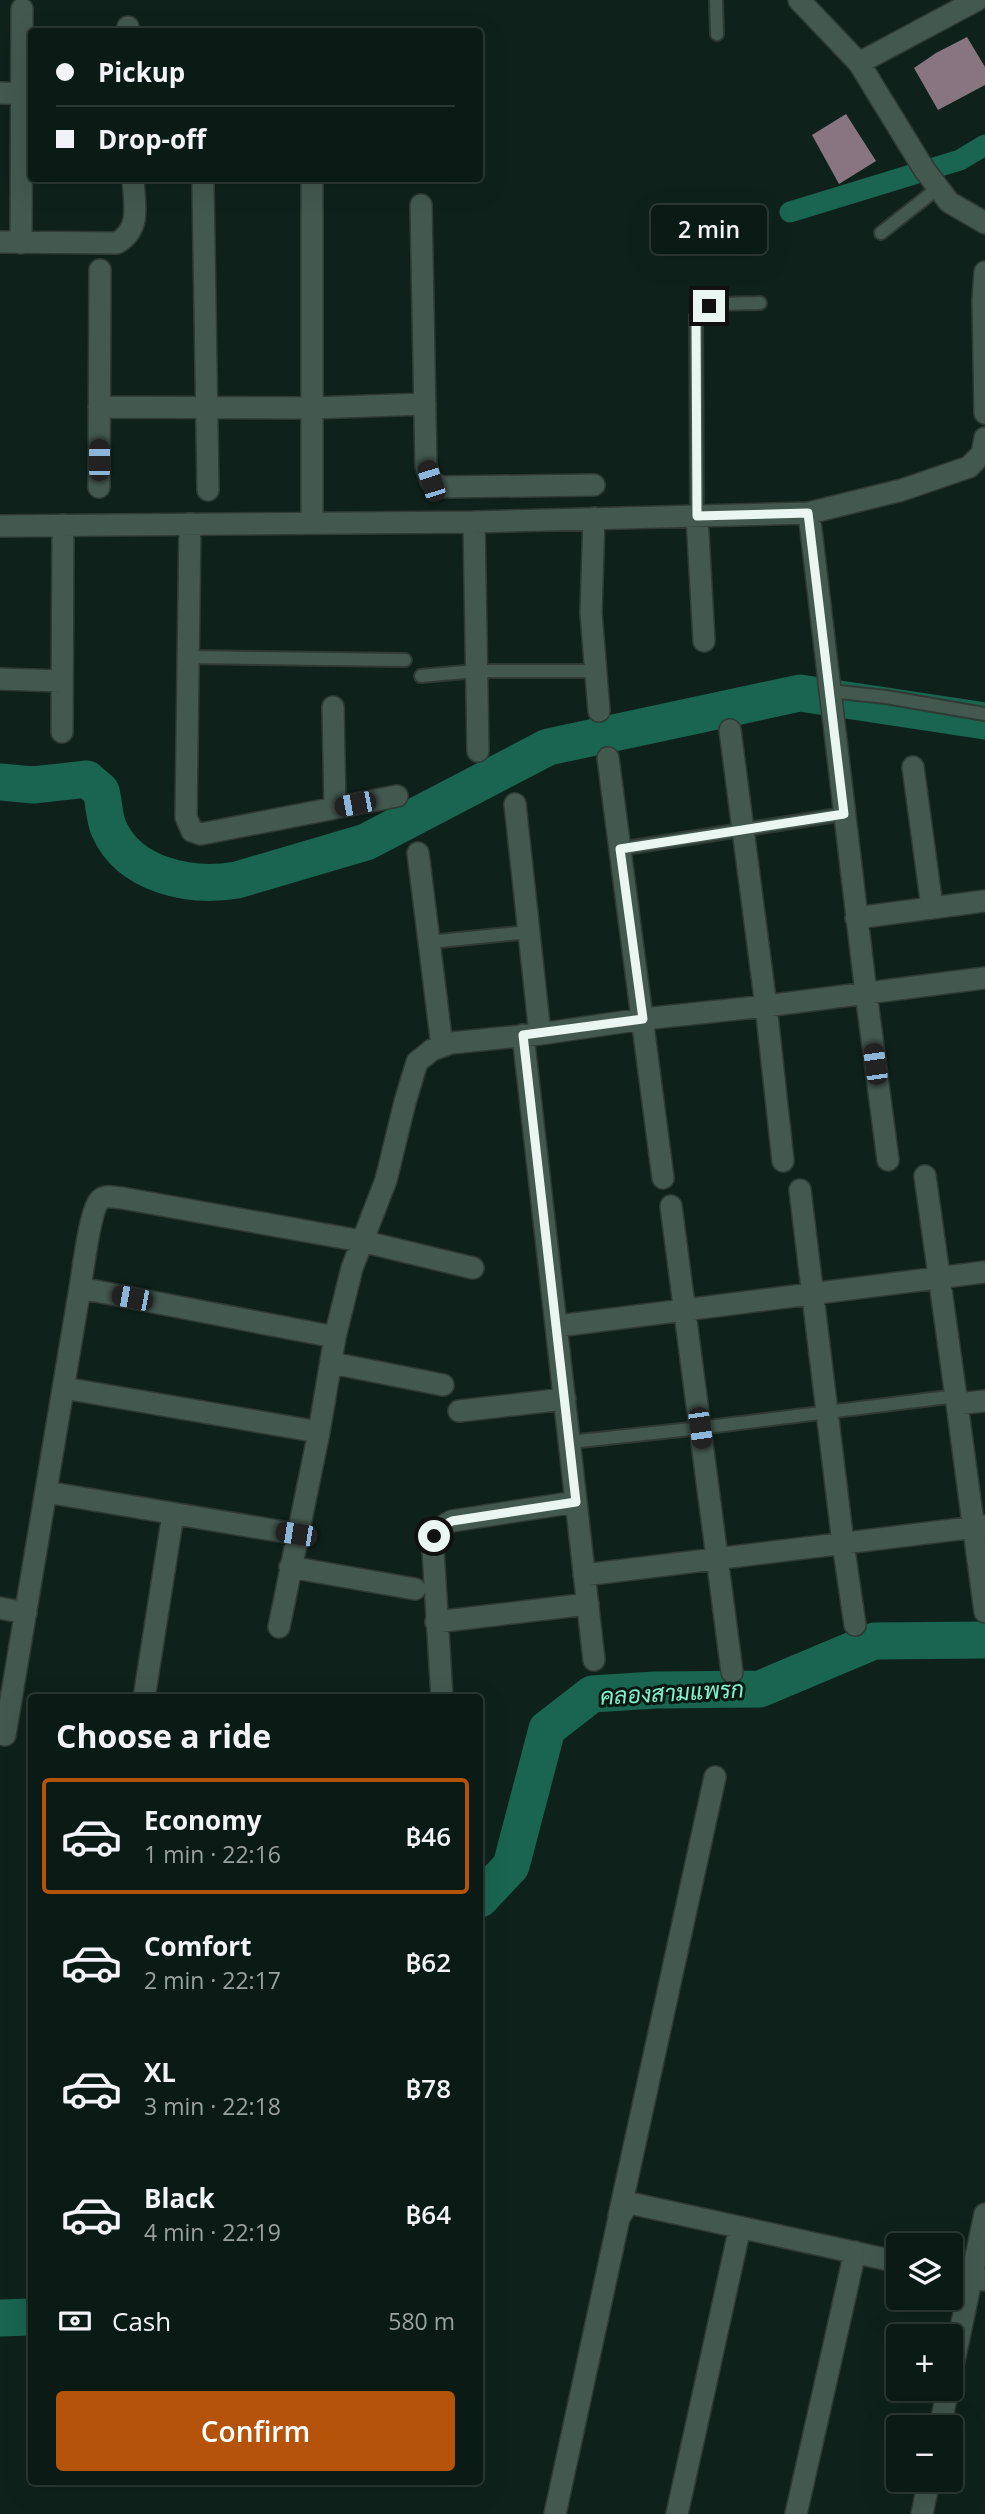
<!DOCTYPE html>
<meta charset="utf-8">
<style>
body{margin:0;font-family:"Open Sans",Sarabun,sans-serif;background:#182722;color:#f1f3f6;height:100vh;display:flex;flex-direction:column;font-size:26px;white-space:nowrap}
*{box-sizing:border-box;margin:0}
p{font-size:23px;color:#99a1a0}
.icon{flex:none;width:38px;height:38px;fill:none;stroke:currentColor;stroke-width:2;stroke-linecap:round;stroke-linejoin:round}
.map{position:relative;flex:1;overflow:hidden}
.sheet{position:absolute;left:28px;top:1694px;width:455px;height:791px;display:flex;flex-direction:column;background:#0a1a14;border-radius:7px;box-shadow:0 7px 28px #0002,0 0 0 2px #2a3834}
.sheet>*{flex:none}
.top-card{position:absolute;left:28px;top:28px;width:455px;height:154px;border-radius:7px;box-shadow:0 7px 28px #0002,0 0 0 2px #2a3834;display:grid;align-content:center;height:154px;padding:0 28px;background:#0a1a14}
.fabs{position:absolute;left:886px;top:2233px;display:grid;gap:14px}
.fabs a{display:grid;place-items:center;width:77px;height:77px;border-radius:7px;background:#0a1a14;box-shadow:0 7px 28px #0002,0 0 0 2px #2a3834;font-size:35px}
.end{position:absolute;width:32px;height:32px;margin:-16px;border:9px solid #e9f6f1;background:#111;box-shadow:0 0 0 4px #111}
.from{border-radius:50%}
.bubble{position:absolute;height:49px;border-radius:7px;background:#0a1a14;box-shadow:0 7px 28px #0002,0 0 0 2px #2a3834;font-size:23px;font-weight:600;line-height:49px;text-align:center}
.car{position:absolute;width:21px;height:42px;margin:-21px -10px;border-radius:9px;box-shadow:0 0 5px 2px #0007;background:linear-gradient(#222 24%,#8ab4d8 0 40%,#222 0 76%,#8ab4d8 0 86%,#222 0)}
.top-card b{display:flex;align-items:center;gap:24px;height:66px;font-size:26px}
.top-card b+b{border-top:2px solid #2a3834}
.top-card i{width:18px;height:18px;background:#f1f3f6}
ul{padding:0;list-style:none}
li{display:flex;align-items:center;gap:21px;height:116px;margin:0 14px 10px;padding:0 14px;border:4px solid transparent;border-radius:7px}
li div{flex:1}
li b{display:block;font-size:26px}
li em{font-style:normal;font-weight:600}
li.current{border-color:#b45309}
li>.icon{width:63px;height:63px;stroke-width:1.5}
h2{padding:0 28px;font-size:32px;line-height:84px}
.pay{display:flex;align-items:center;gap:18px;height:77px;padding:0 28px;font-size:26px}
.pay p{margin-inline-start:auto}
.button{display:flex;gap:14px;margin-top:auto;padding:14px 28px}
.button a{flex:1;height:80px;border-radius:7px;background:#b45309;color:#fff;font-size:28px;font-weight:600;line-height:80px;text-align:center}
.map>svg:first-child{display:block}
.lines{fill:none;stroke-linecap:round;stroke-linejoin:round}
.canal{stroke:#19654f;stroke-width:21}
.river{stroke:#19654f;stroke-width:37}
.building{fill:#897580}
.lane-casing{stroke:#2f3a35;stroke-width:16}
.street-casing{stroke:#2f3a35;stroke-width:24}
.lane{stroke:#435950;stroke-width:12}
.street{stroke:#435950;stroke-width:21}
.route{stroke:#e9f6f1;stroke-width:9}
.labels{text-anchor:middle;stroke-width:6;stroke-linejoin:round;paint-order:stroke}
.water-label{font-size:23px;font-style:italic;fill:#86efcb;stroke:#051912}
</style>
<div class="map">
<svg width="985" height="2514" viewBox="0 0 985 2514">
<rect width="100%" height="100%" fill="#0e221b"/>
<g class="lines">
<path class="canal" d="M 790,212 L 960,160 L 985,145"/>
<path class="river" d="M 0,782 L 33,785 L 87,779 L 101,791 C 104,802 104,818 109,829 C 130,876 191,888 237,880 L 366,842 L 548,747 L 800,693 L 985,721
M 480,1899 L 511,1866 L 547,1729 L 592,1694 L 655,1690 L 760,1689 L 874,1641 L 985,1640
M 0,2318 L 32,2317"/>
</g>
<path class="building" d="M 967,37 L 985,67 L 985,85 L 938,110 L 914,68 L 936,53 Z
M 846,114 L 876,161 L 839,184 L 812,135 Z"/>
<g class="lines">
<g class="lane-casing">
<path id="lane" d="M 716,0 L 717,34
M 881,233 L 938,188
M 697,516 L 696,316 C 708,300 741,304 760,303
M 188,657 L 405,660
M 421,676 L 476,671 L 596,671
M 830,691 L 886,697 L 985,714
M 619,849 L 844,814
M 429,942 L 529,932
M 570,1442 L 700,1428 L 956,1396"/>
</g>
<g class="street-casing">
<path id="street" d="M 799,0 L 859,63 L 924,169 L 949,202 L 985,223
M 128,27 L 128,32
M 859,63 L 977,0
M 0,93 L 32,94
M 203,186 L 208,490
M 421,205 L 426,467 L 431,481 L 442,487 L 594,485
M 0,242 L 117,243 C 142,228 134,205 133,178
M 21,243 L 22,9
M 985,272 L 983,300 L 985,413
M 99,407 L 312,408 L 425,404
M 99,487 L 100,270
M 809,513 L 866,993 L 888,1160
M 697,516 L 704,641
M 594,518 L 591,613 L 599,711
M 474,522 L 478,751
M 312,523 L 312,178
M 190,524 L 186,817 L 192,831 L 201,834 L 397,796
M 0,526 L 474,522 L 809,513 L 902,490 L 969,467 L 982,454 L 985,438
M 0,679 L 62,681
M 333,707 L 335,808
M 730,730 L 766,1006 L 783,1161
M 62,732 L 63,525
M 608,758 L 663,1178
M 913,767 L 932,907
M 515,804 L 540,1034
M 418,853 L 442,1046
M 856,918 L 985,901
M 523,1035 L 594,1660
M 925,1176 L 957,1404
M 800,1190 L 843,1543 L 855,1625
M 671,1206 L 732,1672
M 80,1288 L 335,1337
M 558,1326 L 985,1272
M 332,1363 L 443,1385
M 64,1388 L 319,1432
M 985,1401 L 957,1404 L 985,1612
M 459,1411 L 565,1399
M 46,1492 L 296,1534
M 290,1567 L 415,1589
M 584,1575 L 985,1526
M 0,1608 L 26,1613
M 436,1622 L 588,1604
M 279,1627 L 319,1432 L 335,1337 L 352,1268 L 386,1180 L 405,1102 L 417,1062 L 432,1050 L 451,1043 L 540,1034 L 643,1019 L 766,1006 L 985,978
M 144,1698 L 173,1514
M 442,1698 L 433,1550 C 434,1534 438,1528 452,1521 L 576,1502
M 5,1735 L 80,1288 C 83,1271 90,1209 100,1200 C 106,1194 115,1198 122,1198 L 361,1241 L 473,1268
M 619,2216 L 715,1777
M 950,2273 L 985,2280
M 950,2380 L 985,2214
M 940,2427 L 948,2389
M 555,2514 L 619,2218 L 627,2205 L 634,2204 L 898,2262
M 677,2514 L 740,2227
M 796,2514 L 855,2252
M 922,2514 L 929,2480"/>
</g>
<use href="#lane" class="lane"/>
<use href="#street" class="street"/>
</g>
<g class="lines">
<path class="route" d="M 434,1536 L 440,1527 L 452,1521 L 576,1502 L 523,1035 L 643,1019 L 620,849 L 844,814 L 808,513 L 697,516 L 696,316 L 701,309 L 709,306"/>
</g>
<g class="labels">
<g class="water-label">
<text transform="translate(672 1693) rotate(-3)" y="8">คลองสามแพรก</text>
</g>
</g>
</svg>
<div class="fabs">
<a><svg class="icon" aria-label="layers" viewBox="0 0 24 24"><path d="M12 4l9 5-9 5-9-5zM3 14l9 5 9-5"/></svg></a>
<a>+</a>
<a>−</a>
</div>
<i class="end from" style="left:434px;top:1536px"></i>
<i class="end" style="left:709px;top:306px"></i>
<div class="bubble" style="left:651px;top:205px;width:116px">2 min</div>
<i class="car" style="left:99px;top:460px;rotate:0deg"></i>
<i class="car" style="left:431px;top:481px;rotate:342deg"></i>
<i class="car" style="left:355px;top:804px;rotate:259deg"></i>
<i class="car" style="left:875px;top:1064px;rotate:352deg"></i>
<i class="car" style="left:132px;top:1298px;rotate:281deg"></i>
<i class="car" style="left:700px;top:1428px;rotate:172deg"></i>
<i class="car" style="left:296px;top:1534px;rotate:279deg"></i>
<div class="top-card">
<b><i class="from"></i>Pickup</b>
<b><i></i>Drop-off</b>
</div>
<section class="sheet">
<h2>Choose a ride</h2>
<ul>
<li class="current"><svg class="icon" aria-label="car" viewBox="0 0 24 24"><path d="M5 17H2v-5l4-1 3-4h7l3 4 3 1v5h-3M9 17h6M6 11h13"/><circle cx="7" cy="17" r="2"/><circle cx="17" cy="17" r="2"/></svg><div><b>Economy</b><p>1 min · 22:16</p></div><em>฿46</em></li>
<li><svg class="icon" aria-label="car" viewBox="0 0 24 24"><path d="M5 17H2v-5l4-1 3-4h7l3 4 3 1v5h-3M9 17h6M6 11h13"/><circle cx="7" cy="17" r="2"/><circle cx="17" cy="17" r="2"/></svg><div><b>Comfort</b><p>2 min · 22:17</p></div><em>฿62</em></li>
<li><svg class="icon" aria-label="car" viewBox="0 0 24 24"><path d="M5 17H2v-5l4-1 3-4h7l3 4 3 1v5h-3M9 17h6M6 11h13"/><circle cx="7" cy="17" r="2"/><circle cx="17" cy="17" r="2"/></svg><div><b>XL</b><p>3 min · 22:18</p></div><em>฿78</em></li>
<li><svg class="icon" aria-label="car" viewBox="0 0 24 24"><path d="M5 17H2v-5l4-1 3-4h7l3 4 3 1v5h-3M9 17h6M6 11h13"/><circle cx="7" cy="17" r="2"/><circle cx="17" cy="17" r="2"/></svg><div><b>Black</b><p>4 min · 22:19</p></div><em>฿64</em></li>
</ul>
<div class="pay"><svg class="icon" aria-label="cash" viewBox="0 0 24 24"><path d="M3 7h18v10H3z"/><circle cx="12" cy="12" r="2"/></svg>Cash<p>580 m</p></div>
<div class="button"><a>Confirm</a></div>
</section>
</div>
